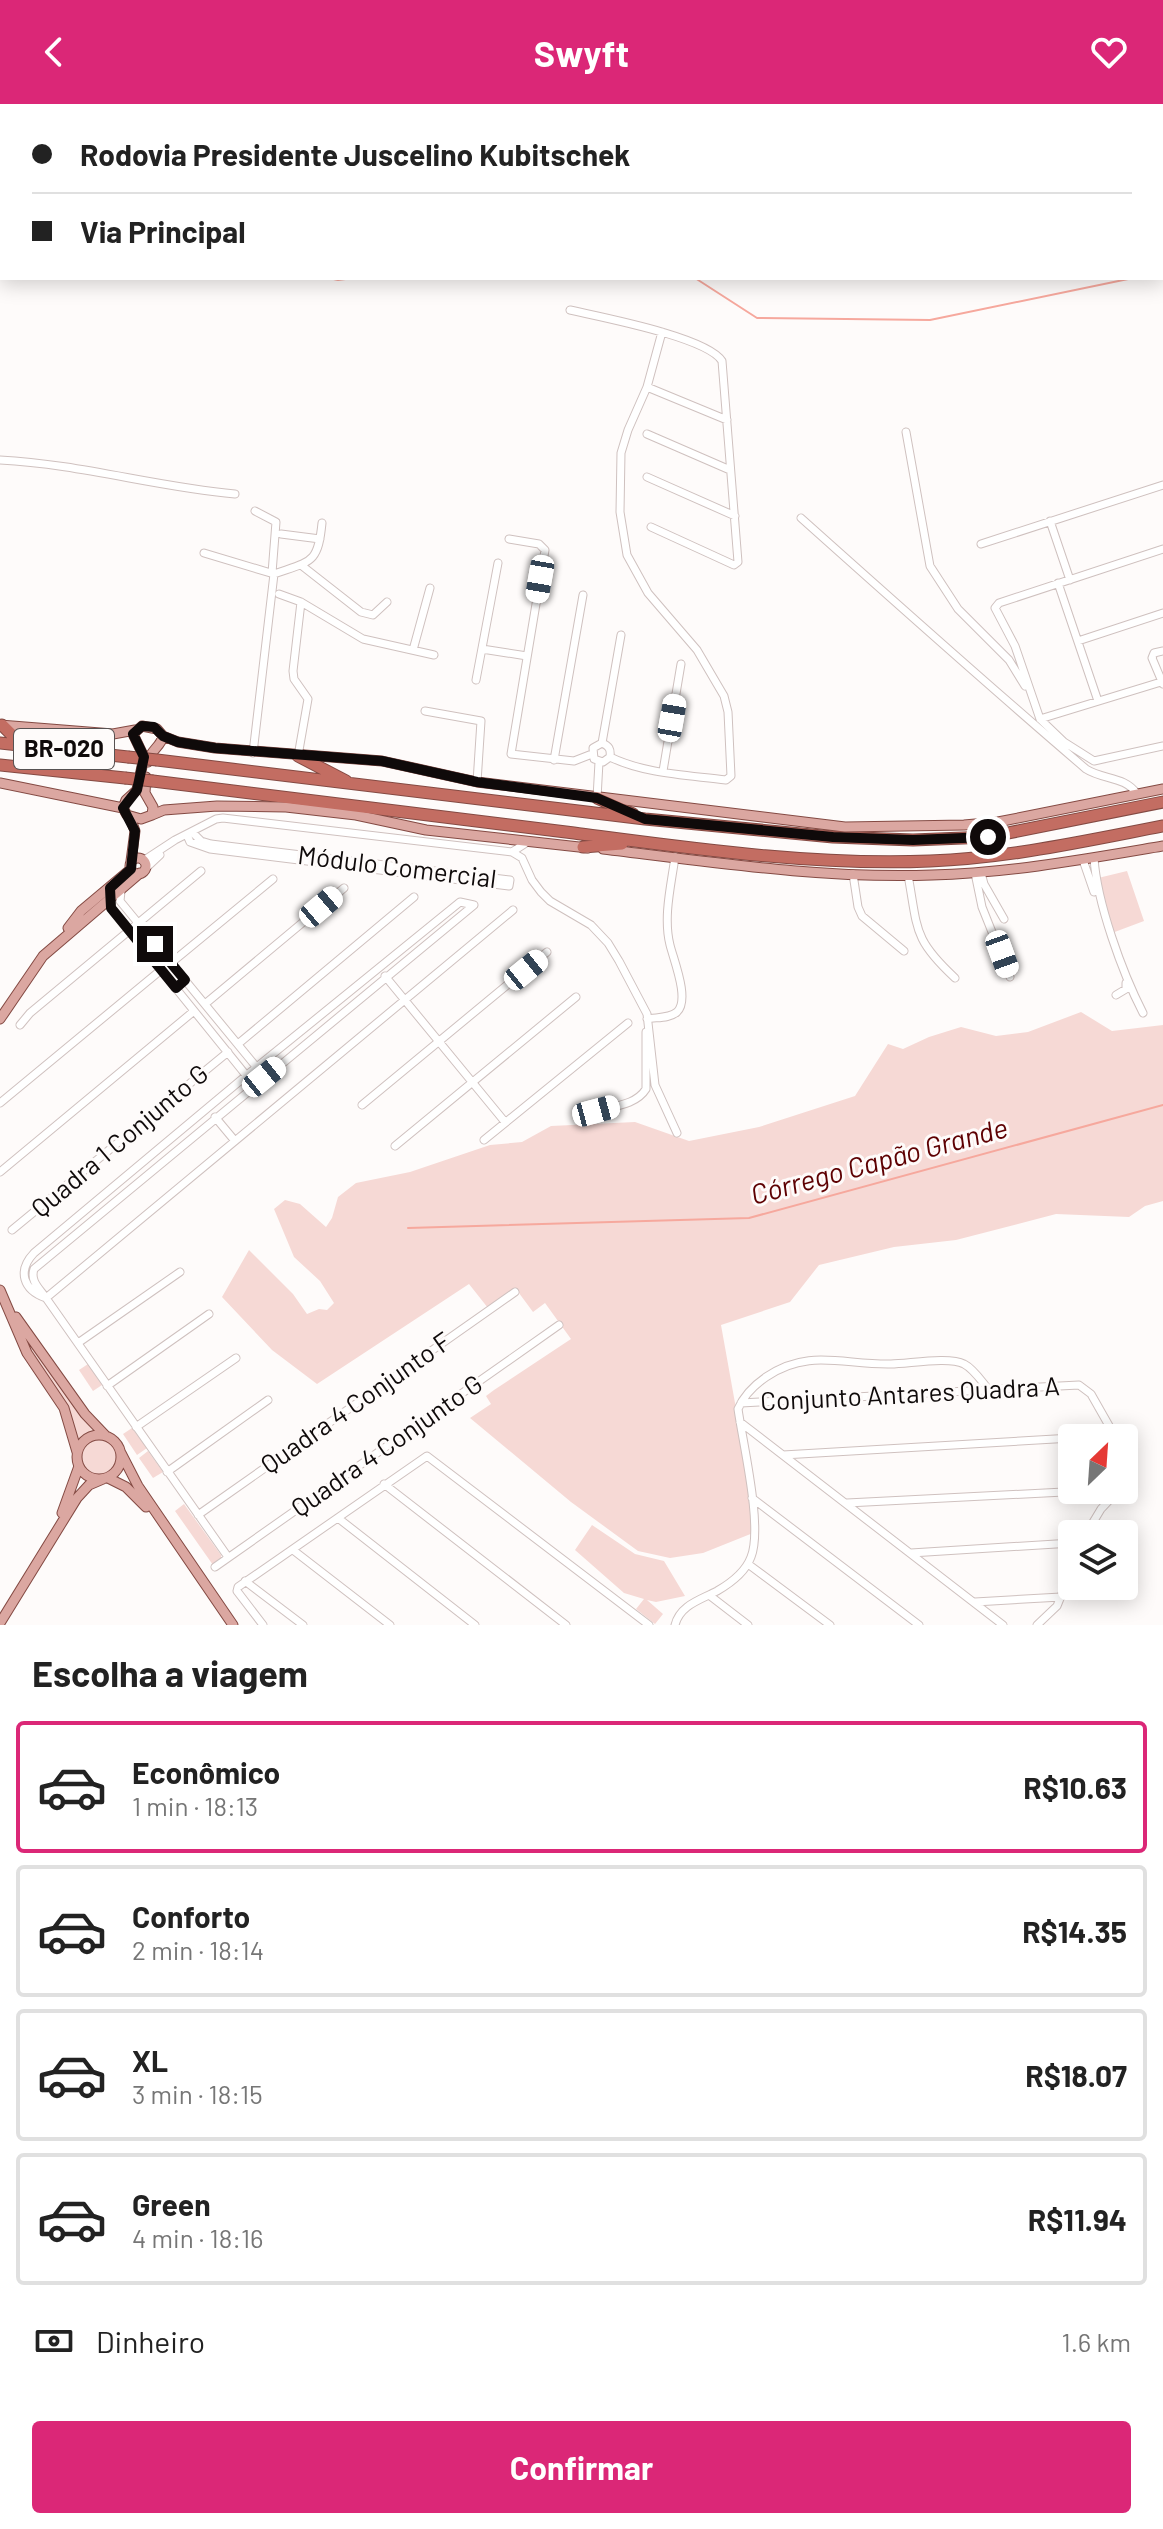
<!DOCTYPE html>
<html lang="pt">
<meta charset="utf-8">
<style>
body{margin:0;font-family:Barlow,sans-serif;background:#f2f2f2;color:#222;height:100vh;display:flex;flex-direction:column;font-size:30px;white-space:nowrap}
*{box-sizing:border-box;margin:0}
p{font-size:26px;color:#767676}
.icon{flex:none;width:44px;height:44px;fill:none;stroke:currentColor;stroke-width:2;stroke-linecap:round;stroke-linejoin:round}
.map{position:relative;height:1521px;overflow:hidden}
.drawer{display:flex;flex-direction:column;background:#fff;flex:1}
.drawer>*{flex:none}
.banner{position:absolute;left:0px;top:0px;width:1164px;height:176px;box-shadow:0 4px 20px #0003;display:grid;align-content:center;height:176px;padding:0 32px;background:#fff}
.needle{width:52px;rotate:25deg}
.tools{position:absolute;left:1058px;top:1320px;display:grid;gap:16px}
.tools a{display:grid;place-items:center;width:80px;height:80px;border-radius:8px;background:#fff;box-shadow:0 4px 20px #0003;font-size:40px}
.end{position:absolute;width:36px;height:36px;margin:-18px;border:10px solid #0f0a0a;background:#fff;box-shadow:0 0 0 4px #fff}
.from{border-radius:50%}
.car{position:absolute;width:24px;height:48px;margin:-24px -12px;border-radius:10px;box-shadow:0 0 6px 2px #0007;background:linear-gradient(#fff 24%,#345 0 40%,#fff 0 76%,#345 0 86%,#fff 0)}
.banner b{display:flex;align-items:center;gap:28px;height:76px;font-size:30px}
.banner b+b{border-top:2px solid #e0e0e0}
.banner i{width:20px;height:20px;background:#222}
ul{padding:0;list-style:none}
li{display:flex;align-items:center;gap:24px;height:132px;margin:0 16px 12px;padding:0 16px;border:4px solid #e0e0e0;border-radius:8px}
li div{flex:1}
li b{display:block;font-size:30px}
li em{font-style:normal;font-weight:700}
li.on{border-color:#db2777}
li>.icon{width:72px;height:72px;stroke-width:1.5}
h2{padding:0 32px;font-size:36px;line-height:96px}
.pay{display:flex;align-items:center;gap:20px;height:88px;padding:0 32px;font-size:30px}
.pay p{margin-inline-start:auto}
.cta{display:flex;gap:16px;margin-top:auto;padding:16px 32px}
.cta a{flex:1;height:92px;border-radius:8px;background:#db2777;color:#fff;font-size:32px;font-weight:700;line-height:92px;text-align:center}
header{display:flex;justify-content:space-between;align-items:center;height:104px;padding:0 32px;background:#db2777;color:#fff;font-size:36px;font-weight:700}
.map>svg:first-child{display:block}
.green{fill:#f6d9d5}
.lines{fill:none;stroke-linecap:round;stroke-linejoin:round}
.stream{stroke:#f6a89d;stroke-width:2}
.minor-casing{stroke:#cfc1bf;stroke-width:9}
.major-casing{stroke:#844a43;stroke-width:11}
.highway-casing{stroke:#844a43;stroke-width:13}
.minor{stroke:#fff;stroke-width:7}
.major{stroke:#dba7a1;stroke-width:9}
.highway{stroke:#c36d62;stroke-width:11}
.highway-bridge-casing{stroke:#844a43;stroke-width:13;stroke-linecap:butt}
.highway-bridge{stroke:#c36d62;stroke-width:11}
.route{stroke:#0f0a0a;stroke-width:10}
.labels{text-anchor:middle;stroke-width:6;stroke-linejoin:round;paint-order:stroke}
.shield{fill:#fefbfa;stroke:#575252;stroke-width:2}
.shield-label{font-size:24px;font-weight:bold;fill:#0f0a0a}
.street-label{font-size:26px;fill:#0f0a0a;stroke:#fefbfa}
.water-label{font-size:28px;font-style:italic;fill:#5e0002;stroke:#fefbfa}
</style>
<header><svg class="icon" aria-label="back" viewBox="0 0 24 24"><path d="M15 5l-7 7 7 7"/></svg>Swyft<svg class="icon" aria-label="heart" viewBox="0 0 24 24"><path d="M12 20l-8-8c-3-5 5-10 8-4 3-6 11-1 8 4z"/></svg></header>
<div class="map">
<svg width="1163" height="1521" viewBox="0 0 1163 1521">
<rect width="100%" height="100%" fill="#fefbfa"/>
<path class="green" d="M 1127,767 L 1144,817 L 1112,829 L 1094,775 Z
M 1081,908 L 1112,927 L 1163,921 L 1163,1097 L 1145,1102 L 1129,1113 L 1056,1110 L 956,1136 L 894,1143 L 819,1161 L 790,1198 L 721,1221 L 758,1427 L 703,1449 L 670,1454 L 638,1447 L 571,1398 L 470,1314 L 491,1300 L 486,1292 L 494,1286 L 571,1235 L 545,1199 L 533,1208 L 516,1185 L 488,1204 L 469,1180 L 317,1280 L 272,1246 L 222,1193 L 249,1146 L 293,1190 L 307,1210 L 319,1205 L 327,1206 L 334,1199 L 320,1177 L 294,1153 L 274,1105 L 285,1096 L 300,1100 L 326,1123 L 332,1114 L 338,1093 L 356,1079 L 410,1068 L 490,1041 L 522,1038 L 551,1022 L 635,1018 L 689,1037 L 759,1023 L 855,992 L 888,940 L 903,945 L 929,933 L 961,923 L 996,932 L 1028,928 Z
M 12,1211 L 88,1321 L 94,1328 L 76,1337 L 74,1325 L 29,1251 Z
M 88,1260 L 102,1281 L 93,1287 L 79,1266 Z
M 132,1324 L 147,1344 L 137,1351 L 123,1330 Z
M78 1353a21 21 0 1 1 42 0a21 21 0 1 1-42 0Z
M 148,1347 L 163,1368 L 153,1374 L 139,1354 Z
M 184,1400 L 221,1451 L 221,1455 L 213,1461 L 175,1407 Z
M 592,1421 L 635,1450 L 664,1457 L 685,1492 L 656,1498 L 647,1496 L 663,1510 L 655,1520 L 636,1505 L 644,1495 L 624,1489 L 575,1446 Z"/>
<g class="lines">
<path class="stream" d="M 1162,63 L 1163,63
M 0,121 L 2,121
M 329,174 L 338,176 L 353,174
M 695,174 L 757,214 L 930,216 L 1133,174
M 408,1124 L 749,1114 L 1163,1001"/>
<g class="minor-casing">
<path id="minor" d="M 719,0 L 719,2
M 986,0 L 989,2
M 254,2 L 255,0
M 0,23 L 0,0
M 570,206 C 600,213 707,233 722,257 L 738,458 L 734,461 L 651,423
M 647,283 L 727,316
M 906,328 L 930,462 L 958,505 L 1009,556 L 1025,582
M 647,330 L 730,366
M 0,356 C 80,360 156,383 235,390
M 647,373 L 735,412
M 255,407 L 276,418 L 272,469
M 801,414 C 896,499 990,583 1086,665 C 1103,676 1125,672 1137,690
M 1050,417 L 1070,476
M 281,430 L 320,435
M 509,435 L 539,440 L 545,446 L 511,650 L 574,657 L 592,650
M 981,440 L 1163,381
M 1163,445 L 999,499 L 995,504 L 1015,542 L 1040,615 L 1064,638 L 1094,657 L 1163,642
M 204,449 L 274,470
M 301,461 L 361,508 L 373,511 L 387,498
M 1058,479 L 1098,597
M 279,490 L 301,498 L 363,535 L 434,551
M 1078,537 L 1163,509
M 482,545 L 527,552
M 413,546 L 430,484
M 1163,547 L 1154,549 L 1152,554 L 1163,580
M 476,576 L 498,459
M 425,607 L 481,617 L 477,678
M 1040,615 L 1161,578
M 602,639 C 609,642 611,645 610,653 L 603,658 L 594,655 L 593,644 L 602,639 L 621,531
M 253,649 L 274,470 C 311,457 318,460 322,419
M 298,652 L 308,595 L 294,575 L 293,567 L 301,498
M 610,653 C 645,670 688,671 726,676 L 731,672 L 728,608 L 724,592 L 697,546 L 648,489 L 627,451 L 620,408 L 621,349 L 628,326 L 647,283 L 662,228
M 554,656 L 583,491
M 663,667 L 681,560
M 597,694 L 599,658
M 192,728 L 201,737 L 211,740 L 510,776
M 187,731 L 190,738 L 210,745 L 509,782 L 510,776
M 512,748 L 522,754 L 532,776 L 541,788 L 550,797 L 591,821 L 608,839 L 619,857 L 647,910 L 655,981 L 677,1029
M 1094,754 C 1097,799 1122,868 1143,909
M 1083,756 L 1094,788
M 143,757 L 175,736 L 216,715 L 223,714 L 512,748 L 529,737
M 144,766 L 160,751
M 975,769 L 982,803 L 992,828 L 1001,840 L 1010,873
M 981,769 L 984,780 L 1004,815
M 853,770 L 858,803 L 862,812 L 904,847
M 908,771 C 918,826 913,835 955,874
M 121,787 L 120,797 L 258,965
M 109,793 L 111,804 L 254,981
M 171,859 L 273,775
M 385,872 L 505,1018
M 1116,891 L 1126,885 L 1126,879
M 205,900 L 344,784
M 647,915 C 655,913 669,915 677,908 C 690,896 674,857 670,841 C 663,813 671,782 675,753
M 20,921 L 30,909 L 201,767
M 238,940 L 414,793
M 0,999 L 161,866
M 362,1001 L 547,848
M 596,1007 C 614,1002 636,1001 646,985 L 646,928
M 215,1013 L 235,1037
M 484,1036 L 628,919
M 395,1042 L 576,893
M 0,1068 L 194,907
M 12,1126 L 228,948
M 46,1194 C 23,1186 17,1167 34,1149 L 247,971 L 460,798 L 474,801 L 34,1165 C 30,1177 39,1184 46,1194 L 228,1453
M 46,1194 L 513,806
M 78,1239 L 180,1168
M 107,1282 L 209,1210
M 741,1299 L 1079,1281 L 1091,1290 L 1116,1334
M 740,1318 L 1003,1521
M 136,1323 L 236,1254
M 1076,1334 L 1114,1331
M 1124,1348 L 1129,1363 L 1124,1379
M 783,1351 L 1072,1334
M 167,1368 L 268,1296
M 384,1380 L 566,1521
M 752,1394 L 919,1521
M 847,1399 L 1102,1386
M 198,1411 L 515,1188
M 338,1414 L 475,1521
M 1086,1430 L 1101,1405 L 1119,1386
M 293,1446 L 390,1521
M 911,1449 L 1072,1439
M 748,1460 L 830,1521
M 215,1463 L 559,1221
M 245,1477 L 303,1521
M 709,1491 L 748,1521
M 975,1498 L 1061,1493
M 263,1521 L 237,1487 L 238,1483 L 427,1352 L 649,1521
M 675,1521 C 680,1501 700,1496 717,1487 C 731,1479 745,1469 751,1453 C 763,1423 743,1340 738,1305 C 744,1291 753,1282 766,1273 C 808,1244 843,1261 891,1260 C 908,1260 949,1252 964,1260 C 974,1265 982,1278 989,1286
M 1037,1521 L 1057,1502 L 1072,1465"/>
</g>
<g class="major-casing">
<path id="major" d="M 0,621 L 113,630 L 135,626
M 148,658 C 150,646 161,643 163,632
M 0,679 L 123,704
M 123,704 L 126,696 L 137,686 L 144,653 L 133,630 L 142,622 L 157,625 L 163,632 L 178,638 L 215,644 L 382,657 L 477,678 L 845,723 L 964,721 L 998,718 L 1163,685
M 123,704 L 127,711 L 141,715 L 152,711 L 153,703 L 145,689 L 146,673
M 152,711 L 164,706 L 217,702 L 286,703 L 356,711 L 426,726 L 588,744
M 130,713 L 135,727 L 131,757
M 603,745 C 712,758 822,775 932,771 C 1010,769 1086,755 1163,742
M130 762a8 8 0 1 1 16 0a8 8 0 1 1-16 0Z
M 68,824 L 81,807 L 131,765
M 0,915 L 43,852 L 140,769
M 0,1186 L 27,1249 L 64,1304 L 77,1348
M 16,1213 L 85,1310 L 105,1331
M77 1353a22 22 0 1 1 44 0a22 22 0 1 1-44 0Z
M 121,1349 L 138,1382 L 233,1521
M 108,1374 L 126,1383 L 146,1403
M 62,1409 L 79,1362
M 0,1519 L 77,1394 L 89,1381 L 103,1375"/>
</g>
<g class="highway-casing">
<path id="highway" d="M 2,621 L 16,635 L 26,638
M 0,639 L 128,653
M 298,652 L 346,677
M 157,656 L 645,715 L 833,733 L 913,736 L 988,733 L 1163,698
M 0,661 L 125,674
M 153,677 C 293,694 433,711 574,729 C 689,744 813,762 930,757 C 1009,754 1085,737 1163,722
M 597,694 L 633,710
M 583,743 L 622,740"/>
</g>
<use href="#minor" class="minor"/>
<use href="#major" class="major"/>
<use href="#highway" class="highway"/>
<g class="highway-bridge-casing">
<path id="highway-bridge" d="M 128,653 L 157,656
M 125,674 L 153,677"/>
</g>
<use href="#highway-bridge" class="highway-bridge"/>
</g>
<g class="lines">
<path class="route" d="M 155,840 L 185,876 L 176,884 L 111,804 L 110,784 L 131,765 L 135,727 L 123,704 L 137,686 L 144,653 L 133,630 L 142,622 L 154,623 L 163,632 L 178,638 L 215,644 L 382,657 L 477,678 L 597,694 L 645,715 L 833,733 L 913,736 L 988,733"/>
</g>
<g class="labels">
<rect class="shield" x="14" y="625" width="100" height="40" rx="6"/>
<g class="shield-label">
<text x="64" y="653">BR-020</text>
</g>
<g class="street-label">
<text transform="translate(397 763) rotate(7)" y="9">Módulo Comercial</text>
<text transform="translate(120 1037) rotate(-40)" y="9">Quadra 1 Conjunto G</text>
<text transform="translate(910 1290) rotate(-3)" y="9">Conjunto Antares Quadra A</text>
<text transform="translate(356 1299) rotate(-35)" y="9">Quadra 4 Conjunto F</text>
<text transform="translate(387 1342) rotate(-35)" y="9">Quadra 4 Conjunto G</text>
</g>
<g class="water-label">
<text transform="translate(879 1057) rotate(-15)" y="10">Córrego Capão Grande</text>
</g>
</g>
</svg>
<div class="tools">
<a><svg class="needle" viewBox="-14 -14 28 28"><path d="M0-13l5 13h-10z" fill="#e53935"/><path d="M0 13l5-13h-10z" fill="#767676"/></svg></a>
<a><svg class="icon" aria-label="layers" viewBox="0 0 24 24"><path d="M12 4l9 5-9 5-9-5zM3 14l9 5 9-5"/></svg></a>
</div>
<i class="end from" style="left:988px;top:733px"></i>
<i class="end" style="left:155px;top:840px"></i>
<i class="car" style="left:540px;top:475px;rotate:190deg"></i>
<i class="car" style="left:672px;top:614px;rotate:10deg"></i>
<i class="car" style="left:321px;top:803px;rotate:50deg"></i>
<i class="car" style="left:1002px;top:850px;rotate:160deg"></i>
<i class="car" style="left:526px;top:866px;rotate:51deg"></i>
<i class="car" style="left:264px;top:973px;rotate:51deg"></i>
<i class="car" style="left:596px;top:1007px;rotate:75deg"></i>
<div class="banner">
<b><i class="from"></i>Rodovia Presidente Juscelino Kubitschek</b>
<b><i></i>Via Principal</b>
</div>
</div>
<section class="drawer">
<h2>Escolha a viagem</h2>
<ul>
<li class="on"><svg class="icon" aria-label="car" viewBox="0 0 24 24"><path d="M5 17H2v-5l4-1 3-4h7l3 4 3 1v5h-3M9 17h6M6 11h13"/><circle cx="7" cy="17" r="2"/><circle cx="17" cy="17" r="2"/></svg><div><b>Econômico</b><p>1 min · 18:13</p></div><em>R$10.63</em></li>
<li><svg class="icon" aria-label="car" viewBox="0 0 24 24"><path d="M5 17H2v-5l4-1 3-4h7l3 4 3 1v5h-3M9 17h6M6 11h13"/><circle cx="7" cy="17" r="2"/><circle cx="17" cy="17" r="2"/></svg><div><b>Conforto</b><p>2 min · 18:14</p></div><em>R$14.35</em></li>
<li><svg class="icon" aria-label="car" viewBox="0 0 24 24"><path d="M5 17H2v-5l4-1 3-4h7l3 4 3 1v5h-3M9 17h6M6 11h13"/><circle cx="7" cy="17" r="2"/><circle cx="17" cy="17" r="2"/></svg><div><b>XL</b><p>3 min · 18:15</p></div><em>R$18.07</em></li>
<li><svg class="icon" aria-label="car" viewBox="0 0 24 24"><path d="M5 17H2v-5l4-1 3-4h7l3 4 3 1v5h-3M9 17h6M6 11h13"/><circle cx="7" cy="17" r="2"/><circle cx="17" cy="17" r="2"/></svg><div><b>Green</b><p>4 min · 18:16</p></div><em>R$11.94</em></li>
</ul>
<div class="pay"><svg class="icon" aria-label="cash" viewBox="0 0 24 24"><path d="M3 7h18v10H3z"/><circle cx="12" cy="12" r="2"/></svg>Dinheiro<p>1.6 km</p></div>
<div class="cta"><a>Confirmar</a></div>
</section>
